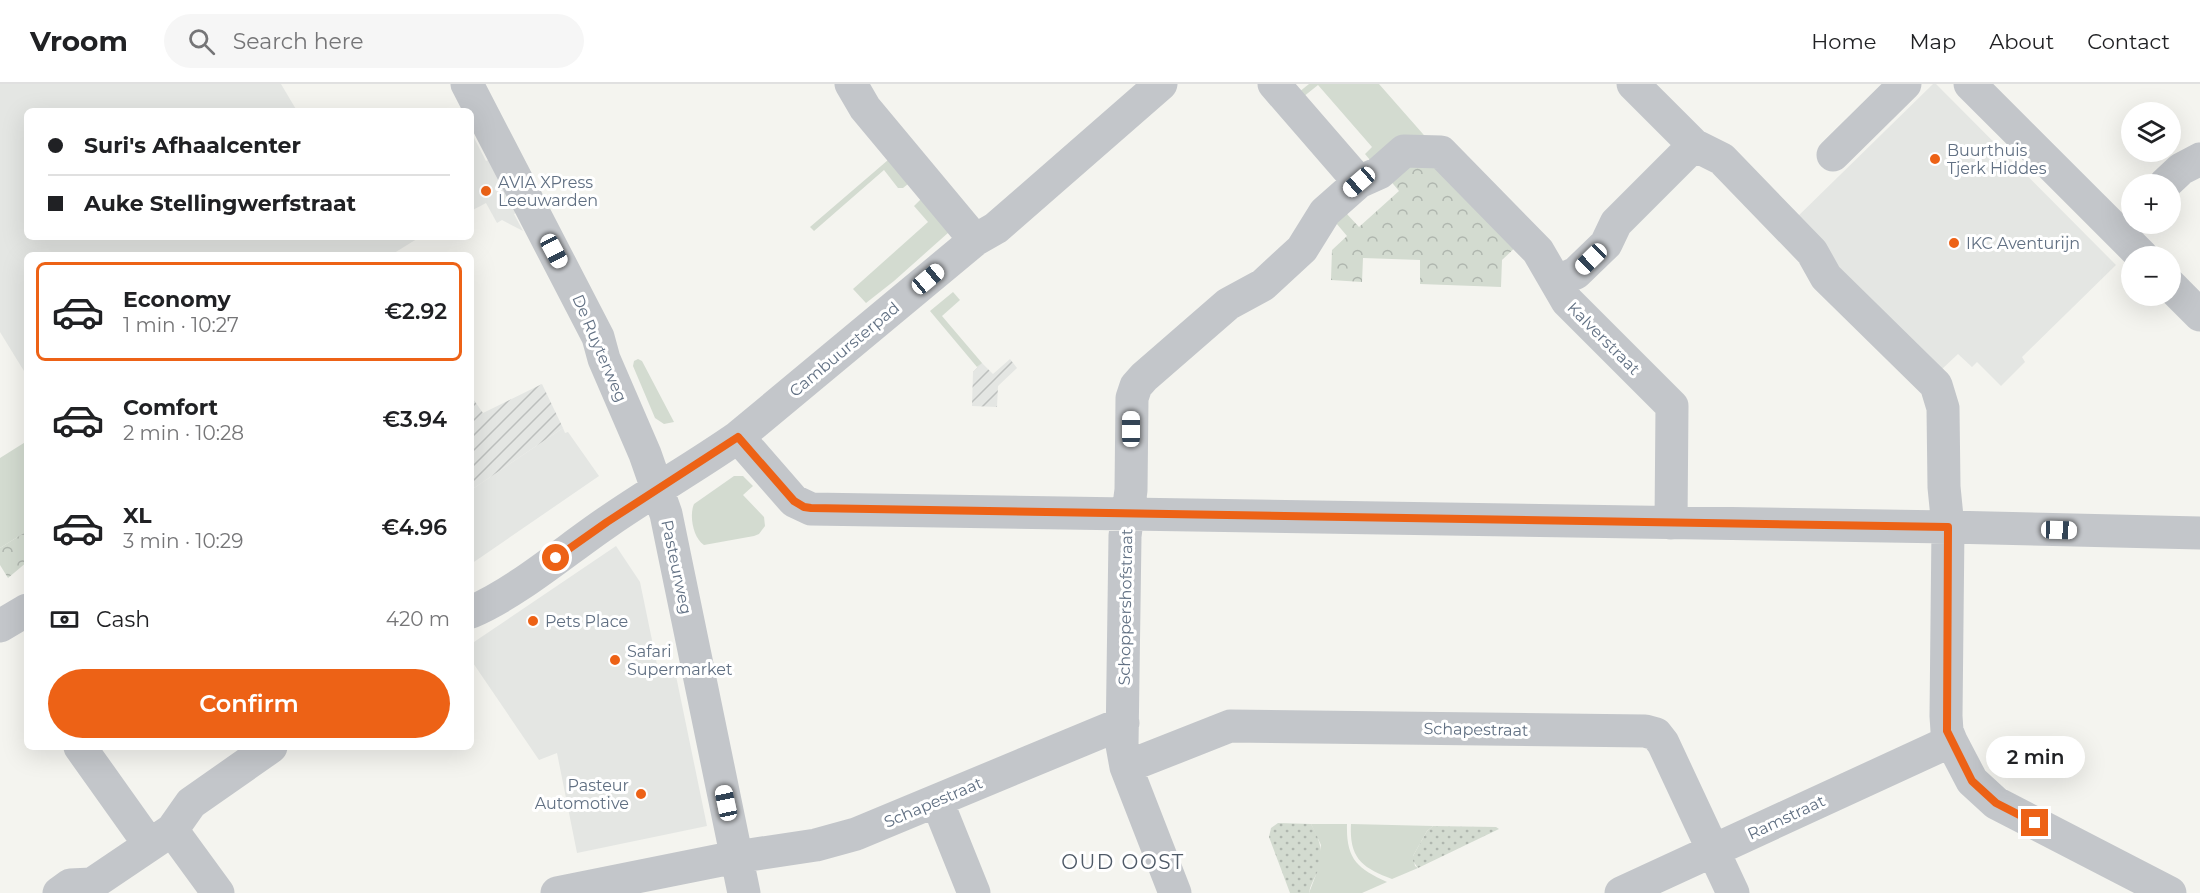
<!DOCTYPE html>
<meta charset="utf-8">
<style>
body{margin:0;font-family:Montserrat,sans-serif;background:#f6f6f6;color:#202124;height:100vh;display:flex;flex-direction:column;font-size:22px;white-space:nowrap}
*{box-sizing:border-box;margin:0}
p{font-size:20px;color:#757577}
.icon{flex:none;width:33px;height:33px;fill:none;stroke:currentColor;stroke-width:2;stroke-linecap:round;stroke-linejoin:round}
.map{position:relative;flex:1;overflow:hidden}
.panel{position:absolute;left:24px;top:168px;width:450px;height:498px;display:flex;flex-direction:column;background:#fff;border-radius:9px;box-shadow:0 6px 24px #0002}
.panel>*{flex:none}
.banner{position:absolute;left:24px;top:24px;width:450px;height:132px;border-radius:9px;box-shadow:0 6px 24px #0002;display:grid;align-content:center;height:132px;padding:0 24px;background:#fff}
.controls{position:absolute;left:2121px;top:18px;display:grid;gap:12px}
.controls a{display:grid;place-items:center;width:60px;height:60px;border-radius:50%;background:#fff;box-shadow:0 6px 24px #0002;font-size:30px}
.end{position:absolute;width:27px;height:27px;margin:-14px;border:8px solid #ed6216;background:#fff;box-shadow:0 0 0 3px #fff}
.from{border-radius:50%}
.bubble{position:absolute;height:42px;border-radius:21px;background:#fff;box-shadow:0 6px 24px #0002;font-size:20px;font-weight:600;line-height:42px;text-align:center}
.car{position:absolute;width:18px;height:36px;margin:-18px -9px;border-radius:8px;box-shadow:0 0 4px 2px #0007;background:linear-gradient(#fff 24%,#345 0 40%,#fff 0 76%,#345 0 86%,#fff 0)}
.banner b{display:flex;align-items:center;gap:21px;height:57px;font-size:22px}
.banner b+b{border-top:2px solid #e0e0e0}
.banner i{width:15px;height:15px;background:#202124}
ul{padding:10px 0 0;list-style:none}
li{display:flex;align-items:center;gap:18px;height:99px;margin:0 12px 9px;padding:0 12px;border:3px solid transparent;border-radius:9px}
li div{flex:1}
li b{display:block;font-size:22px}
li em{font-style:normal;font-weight:600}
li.current{border-color:#ed6216}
li>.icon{width:54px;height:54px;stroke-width:1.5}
.pay{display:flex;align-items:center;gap:15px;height:66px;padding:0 24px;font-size:22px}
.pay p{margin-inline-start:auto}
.primary-button{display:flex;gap:12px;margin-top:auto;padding:12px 24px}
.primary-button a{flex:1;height:69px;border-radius:36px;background:#ed6216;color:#fff;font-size:24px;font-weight:600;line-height:69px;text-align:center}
header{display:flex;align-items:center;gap:36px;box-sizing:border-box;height:84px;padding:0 30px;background:#fff;border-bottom:2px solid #e0e0e0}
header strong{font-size:28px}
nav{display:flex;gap:33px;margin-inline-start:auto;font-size:21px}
.search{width:420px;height:54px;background:#f6f6f6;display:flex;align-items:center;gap:15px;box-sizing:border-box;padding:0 21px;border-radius:33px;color:#757577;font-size:22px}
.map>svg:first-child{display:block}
.built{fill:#e4e6e3}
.industrial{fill:url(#industrial-furrows)}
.grass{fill:#d3dbd0}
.forest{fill:url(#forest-crowns)}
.garden{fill:url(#garden-dots)}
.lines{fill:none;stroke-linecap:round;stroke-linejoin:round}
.minor{stroke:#c3c6ca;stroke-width:33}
.route{stroke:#ed6216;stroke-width:8}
.poi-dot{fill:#ed6216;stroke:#fff;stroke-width:2}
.labels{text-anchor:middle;stroke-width:6;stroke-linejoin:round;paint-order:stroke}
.poi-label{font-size:16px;fill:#617083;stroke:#fff;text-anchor:start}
.street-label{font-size:16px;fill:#617083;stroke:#fff}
.quarter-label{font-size:20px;letter-spacing:1.5px;fill:#4f5a67;stroke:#fff}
</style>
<header>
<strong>Vroom</strong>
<div class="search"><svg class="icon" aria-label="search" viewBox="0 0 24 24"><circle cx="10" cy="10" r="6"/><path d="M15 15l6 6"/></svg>Search here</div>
<nav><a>Home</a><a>Map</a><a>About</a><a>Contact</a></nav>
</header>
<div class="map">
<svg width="2200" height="809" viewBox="0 0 2200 809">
<defs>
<pattern id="industrial-furrows" width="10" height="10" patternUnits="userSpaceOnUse" patternTransform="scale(1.5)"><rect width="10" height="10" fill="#e4e6e3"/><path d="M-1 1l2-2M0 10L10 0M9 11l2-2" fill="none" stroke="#bcbfbd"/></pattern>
<pattern id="forest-crowns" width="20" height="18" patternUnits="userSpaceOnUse" patternTransform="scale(1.5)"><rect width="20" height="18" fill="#d3dbd0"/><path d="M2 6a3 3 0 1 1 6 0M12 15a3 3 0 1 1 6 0" fill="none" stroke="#afb6ae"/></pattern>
<pattern id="garden-dots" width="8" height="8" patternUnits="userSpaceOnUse" patternTransform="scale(1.5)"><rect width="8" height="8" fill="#d3dbd0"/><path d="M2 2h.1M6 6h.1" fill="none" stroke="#afb6ae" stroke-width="1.8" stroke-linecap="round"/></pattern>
</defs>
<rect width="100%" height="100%" fill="#f4f4ef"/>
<path class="built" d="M 0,0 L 281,0 L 297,27 L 27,27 L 27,153 L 420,153 L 391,171 L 27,171 L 27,292 L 0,248 Z
M 1933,0 L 1936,0 L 2116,181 L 2022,273 L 2025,278 L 2001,302 L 1977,278 L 1972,283 L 1958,270 L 1941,286 L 1793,137 Z
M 472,50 L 486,77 L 490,75 L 518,128 L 514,130 L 523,147 L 502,136 L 497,139 L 486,119 L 471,127 Z
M 563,344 L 565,349 L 568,348 L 599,392 L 471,480 L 471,406 Z
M 616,462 L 640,498 L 659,590 L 675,587 L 707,742 L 577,769 L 557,669 L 539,676 L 471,576 L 471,560 Z"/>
<path class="industrial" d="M 1010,275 L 1017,284 L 998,302 L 997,323 L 972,322 L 973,288 L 982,279 L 993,290 Z
M 542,300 L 563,344 L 471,406 L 471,312 L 483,329 Z"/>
<path class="grass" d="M 1309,0 L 1379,0 L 1430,58 L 1375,82 L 1365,70 L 1372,63 L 1318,1 L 1303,13 L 1299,8 Z
M 895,70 L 908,100 L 903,104 L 898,104 L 884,86 L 814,147 L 810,143 Z
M 921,115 L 949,148 L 894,197 L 866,219 L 853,205 L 928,138 L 914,122 Z
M 953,208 L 960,216 L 942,232 L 982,279 L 977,283 L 930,227 Z
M 638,275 L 642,277 L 674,338 L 664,340 L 655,334 L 633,282 L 634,277 Z
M 27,357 L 27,447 L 0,464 L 0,374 Z
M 734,392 L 743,392 L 753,402 L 743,411 L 764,433 L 765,442 L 759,450 L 754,452 L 704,461 C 693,454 689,431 694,420 Z
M 1311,740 L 1347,740 C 1346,775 1357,784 1387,798 L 1362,809 L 1309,809 L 1317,788 L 1321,761 Z
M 1351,740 L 1433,742 L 1427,747 L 1413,772 L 1415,782 L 1418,784 L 1392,795 C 1363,784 1349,775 1351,740 Z"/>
<path class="forest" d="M 1409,78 L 1436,79 L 1520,159 L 1502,176 L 1501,203 L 1420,200 L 1420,176 L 1363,174 L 1362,198 L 1331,196 L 1332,166 L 1347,152 L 1331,133 L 1346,129 L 1359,143 L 1399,107 L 1389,95 Z
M 27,447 L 27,478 L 8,494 L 0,481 L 0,464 Z"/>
<path class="garden" d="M 1278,739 L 1311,740 C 1321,757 1325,773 1316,791 C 1313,797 1310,802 1309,809 L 1290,809 L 1269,753 L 1271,744 Z
M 1433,742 L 1496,743 L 1499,745 L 1418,784 L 1413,777 L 1413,772 L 1427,747 Z"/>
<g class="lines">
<path class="minor" d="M 467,0 L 598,253 L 604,275 L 645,370 L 666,430 L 744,809
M 851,0 L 865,24 L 975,156
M 1274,0 L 1359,98
M 1633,0 L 1694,61 L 1722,75 L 1812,168 L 1826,193 L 1936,301 L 1943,324 L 1944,403 L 1948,443 L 1946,632 L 1947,647 L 1951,657 L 1972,697 L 1996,719 L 2170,809
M 1970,0 L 2142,172
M 1833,71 L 1905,0
M 2165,100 L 2181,85 L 2200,75
M 1556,198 L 1576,189 L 1606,160 L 1616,139 L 1694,61
M 2170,201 L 2200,231
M 738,353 L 794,417 L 811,425 L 1948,443 L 2200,449
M 471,528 C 516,509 565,467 606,439 C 649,409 695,383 738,353 L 975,156 L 996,144 L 1161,0
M 0,542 L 27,526
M 80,663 L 149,760
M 1126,683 L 1230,642 L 1645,647 L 1656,650 L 1663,659 L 1733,809
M 937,717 L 974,809
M 172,746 L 218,809
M 59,809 L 70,801 L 92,800 L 172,746 L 191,719 L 271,663
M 557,809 L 736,773 L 816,761 L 856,750 L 1123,639
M 1175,809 L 1126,683 L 1122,661 L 1125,452 L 1131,406 L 1132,314 L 1136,302 L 1144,293 L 1228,220 L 1263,201 L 1302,165 L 1325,128 L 1359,98 L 1379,89 L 1404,67 L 1441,68 L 1538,167 L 1567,217 L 1672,322 L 1671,439
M 1621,809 L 1951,657"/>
</g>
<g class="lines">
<path class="route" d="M 556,474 L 607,438 L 738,353 L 794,417 L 804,423 L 811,424 L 1948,443 L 1947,647 L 1972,697 L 1996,719 L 2035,739"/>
</g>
<g class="poi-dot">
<circle cx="1935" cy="75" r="6"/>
<circle cx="486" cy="107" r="6"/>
<circle cx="1954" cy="159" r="6"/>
<circle cx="533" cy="537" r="6"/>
<circle cx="615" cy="576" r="6"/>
<circle cx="641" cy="710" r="6"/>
</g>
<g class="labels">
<g class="poi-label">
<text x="1947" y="72">Buurthuis<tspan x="1947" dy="18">Tjerk Hiddes</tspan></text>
<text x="498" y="104">AVIA XPress<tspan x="498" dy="18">Leeuwarden</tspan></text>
<text x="1966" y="165">IKC Aventurijn</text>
<text x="545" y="543">Pets Place</text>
<text x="627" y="573">Safari<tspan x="627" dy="18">Supermarket</tspan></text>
<text x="629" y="707" text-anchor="end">Pasteur<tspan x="629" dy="18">Automotive</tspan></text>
</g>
<g class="street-label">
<text transform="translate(1604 254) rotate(45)" y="6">Kalverstraat</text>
<text transform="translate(600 264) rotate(67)" y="6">De Ruyterweg</text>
<text transform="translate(844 265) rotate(-40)" y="6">Cambuursterpad</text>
<text transform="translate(677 483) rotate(78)" y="6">Pasteurweg</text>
<text transform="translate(1125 523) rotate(-89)" y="6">Schoppershofstraat</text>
<text transform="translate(1476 645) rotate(1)" y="6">Schapestraat</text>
<text transform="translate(933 718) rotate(-23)" y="6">Schapestraat</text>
<text transform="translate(1786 733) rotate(-25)" y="6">Ramstraat</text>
</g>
<g class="quarter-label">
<text x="1123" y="785">OUD OOST</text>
</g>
</g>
</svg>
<div class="controls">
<a><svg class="icon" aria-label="layers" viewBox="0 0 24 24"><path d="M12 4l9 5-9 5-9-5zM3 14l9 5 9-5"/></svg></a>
<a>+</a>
<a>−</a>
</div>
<i class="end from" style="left:556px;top:474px"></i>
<i class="end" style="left:2035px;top:739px"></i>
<div class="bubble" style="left:1986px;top:652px;width:99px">2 min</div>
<i class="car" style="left:1359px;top:98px;rotate:229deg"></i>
<i class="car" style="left:554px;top:167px;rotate:152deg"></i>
<i class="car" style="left:1591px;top:175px;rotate:226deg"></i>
<i class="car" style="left:928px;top:195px;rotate:50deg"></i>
<i class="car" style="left:1131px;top:345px;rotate:0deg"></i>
<i class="car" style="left:2059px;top:446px;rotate:92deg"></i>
<i class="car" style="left:726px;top:719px;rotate:348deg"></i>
<div class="banner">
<b><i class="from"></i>Suri's Afhaalcenter</b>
<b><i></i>Auke Stellingwerfstraat</b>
</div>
<section class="panel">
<ul>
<li class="current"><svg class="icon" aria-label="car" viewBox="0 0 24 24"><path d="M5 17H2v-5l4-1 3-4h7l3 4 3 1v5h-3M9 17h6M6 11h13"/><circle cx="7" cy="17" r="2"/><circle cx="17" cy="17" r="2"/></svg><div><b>Economy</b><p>1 min · 10:27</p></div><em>€2.92</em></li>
<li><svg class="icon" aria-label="car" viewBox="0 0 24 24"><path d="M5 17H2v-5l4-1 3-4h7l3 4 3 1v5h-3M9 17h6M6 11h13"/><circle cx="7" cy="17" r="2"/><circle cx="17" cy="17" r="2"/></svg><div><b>Comfort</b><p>2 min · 10:28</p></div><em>€3.94</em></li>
<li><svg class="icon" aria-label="car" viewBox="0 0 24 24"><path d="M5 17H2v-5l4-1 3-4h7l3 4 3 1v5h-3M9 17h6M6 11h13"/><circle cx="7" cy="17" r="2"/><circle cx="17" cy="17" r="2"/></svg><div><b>XL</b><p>3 min · 10:29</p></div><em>€4.96</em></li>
</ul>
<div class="pay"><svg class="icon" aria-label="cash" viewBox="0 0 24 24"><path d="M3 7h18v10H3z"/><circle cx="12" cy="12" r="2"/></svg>Cash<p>420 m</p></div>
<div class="primary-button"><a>Confirm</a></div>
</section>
</div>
